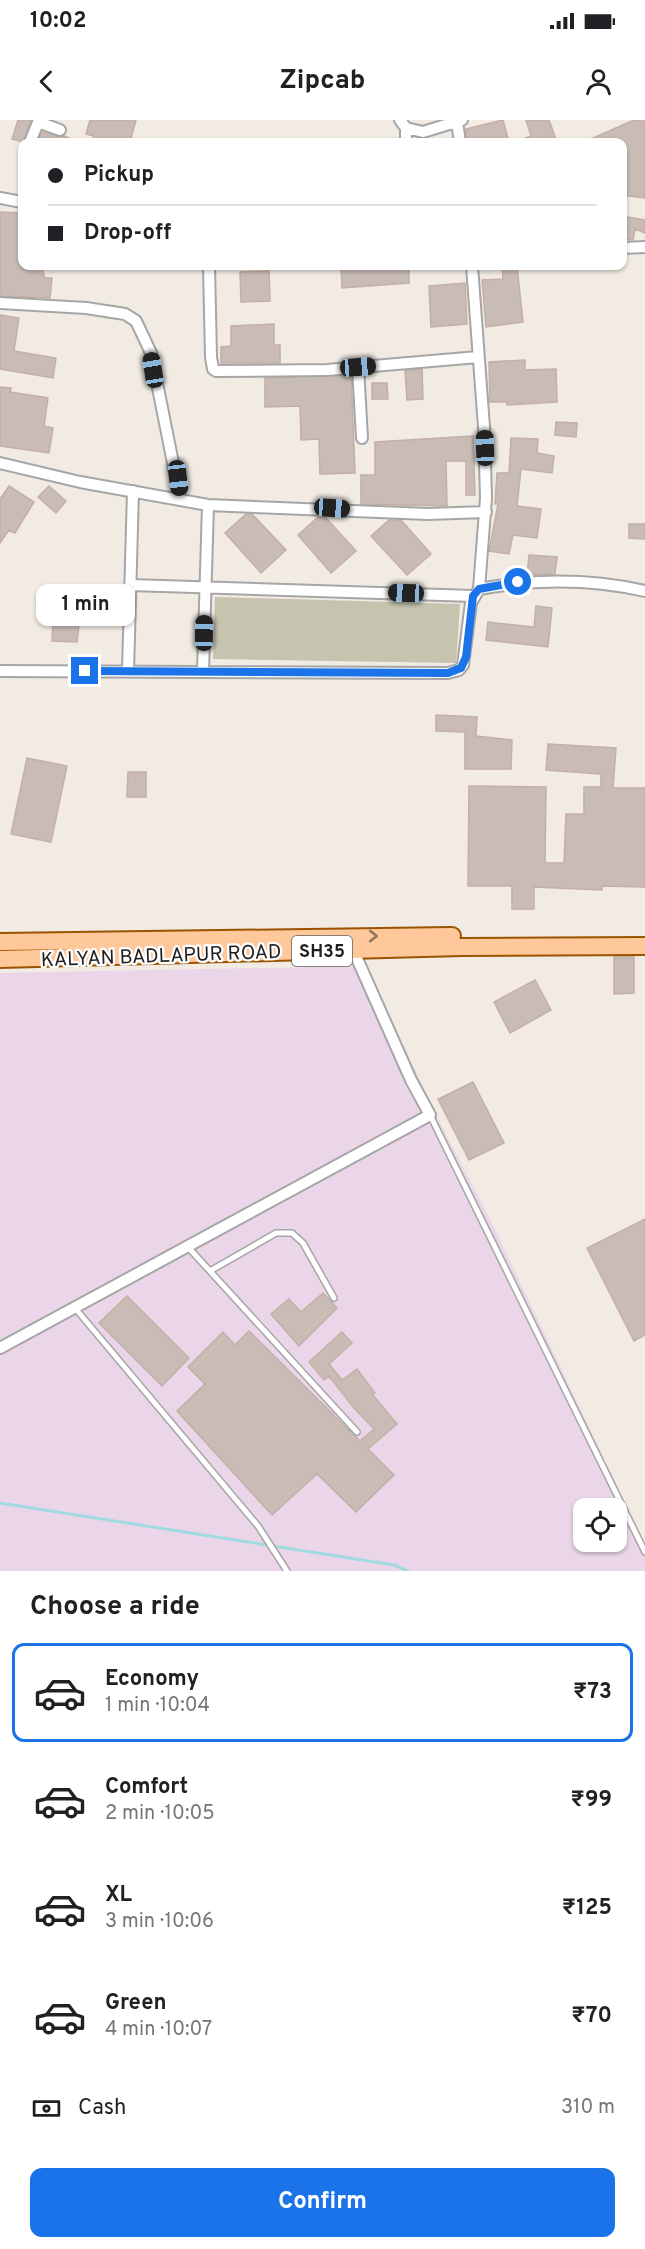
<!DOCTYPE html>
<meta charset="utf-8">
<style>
body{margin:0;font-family:Overpass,sans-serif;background:#f6f6f6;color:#202124;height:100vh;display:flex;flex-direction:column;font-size:22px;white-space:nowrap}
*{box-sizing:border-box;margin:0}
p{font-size:20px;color:#757577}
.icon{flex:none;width:33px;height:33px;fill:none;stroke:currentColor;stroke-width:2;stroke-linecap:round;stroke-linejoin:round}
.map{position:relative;height:1451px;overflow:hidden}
.panel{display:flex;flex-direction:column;background:#fff;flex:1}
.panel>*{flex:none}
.guide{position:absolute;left:18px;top:18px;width:609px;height:132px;border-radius:12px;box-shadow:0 2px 4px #0004;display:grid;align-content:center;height:132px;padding:0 30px;background:#fff}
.buttons{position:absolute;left:573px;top:1378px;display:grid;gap:12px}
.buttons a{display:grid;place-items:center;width:54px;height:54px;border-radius:12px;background:#fff;box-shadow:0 2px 4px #0004;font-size:30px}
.end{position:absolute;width:27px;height:27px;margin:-14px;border:8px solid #1a73e8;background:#fff;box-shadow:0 0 0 3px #fff}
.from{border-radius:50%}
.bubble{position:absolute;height:42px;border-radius:12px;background:#fff;box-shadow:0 2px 4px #0004;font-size:20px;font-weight:700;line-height:42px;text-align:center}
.car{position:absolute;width:18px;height:36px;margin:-18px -9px;border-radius:8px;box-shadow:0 0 4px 2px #0007;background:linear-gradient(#222 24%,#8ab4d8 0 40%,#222 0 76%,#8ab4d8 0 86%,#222 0)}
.guide b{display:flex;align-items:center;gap:21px;height:57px;font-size:22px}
.guide b+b{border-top:2px solid #e0e0e0}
.guide i{width:15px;height:15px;background:#202124}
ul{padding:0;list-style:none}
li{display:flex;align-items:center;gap:18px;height:99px;margin:0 12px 9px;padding:0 18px;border:3px solid transparent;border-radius:12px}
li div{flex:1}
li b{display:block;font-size:22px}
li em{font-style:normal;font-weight:700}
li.active{border-color:#1a73e8}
li>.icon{width:54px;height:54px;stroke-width:1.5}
h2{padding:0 30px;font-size:27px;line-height:72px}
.pay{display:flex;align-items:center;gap:15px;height:66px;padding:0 30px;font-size:22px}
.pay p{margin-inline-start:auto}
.cta{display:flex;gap:12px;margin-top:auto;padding:12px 30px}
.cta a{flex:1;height:69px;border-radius:12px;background:#1a73e8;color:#fff;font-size:24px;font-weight:700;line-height:69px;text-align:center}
.status{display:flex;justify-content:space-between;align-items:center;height:42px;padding:0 30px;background:#fff;direction:ltr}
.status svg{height:16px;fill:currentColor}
header{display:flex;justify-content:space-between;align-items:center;height:78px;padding:0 30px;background:#fff;font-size:27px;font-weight:700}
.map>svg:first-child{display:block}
.industrial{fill:#ead5e9;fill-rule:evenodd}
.construction{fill:#c6c3af}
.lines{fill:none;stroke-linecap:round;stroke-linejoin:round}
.stream{stroke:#a1dbe2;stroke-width:3}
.building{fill:#c9bcb7;stroke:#c4afa5;stroke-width:1.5}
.lane-casing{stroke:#a6a6a6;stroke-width:8}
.street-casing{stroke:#a6a6a6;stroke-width:14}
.primary-casing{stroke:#9a5400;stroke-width:20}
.lane{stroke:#fff;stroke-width:5}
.street{stroke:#fff;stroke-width:10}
.primary{stroke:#ffc89b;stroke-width:16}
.oneway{stroke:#8f745d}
.route{stroke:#1a73e8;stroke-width:8}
.labels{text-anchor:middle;stroke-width:4.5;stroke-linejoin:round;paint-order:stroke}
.shield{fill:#fff;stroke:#626262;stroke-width:1.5}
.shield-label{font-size:18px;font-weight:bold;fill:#1f1f1f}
.street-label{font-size:20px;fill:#1f1f1f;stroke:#fff}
</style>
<div class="status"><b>10:02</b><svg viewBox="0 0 49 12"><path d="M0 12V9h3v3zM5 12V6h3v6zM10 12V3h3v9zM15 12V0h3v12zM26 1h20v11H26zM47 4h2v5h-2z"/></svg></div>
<header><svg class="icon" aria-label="back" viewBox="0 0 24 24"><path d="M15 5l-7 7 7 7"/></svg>Zipcab<svg class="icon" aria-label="person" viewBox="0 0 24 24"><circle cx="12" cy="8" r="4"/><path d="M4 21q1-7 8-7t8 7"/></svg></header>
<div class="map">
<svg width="645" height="1451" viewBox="0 0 645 1451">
<rect width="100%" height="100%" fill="#f1ebe4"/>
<path class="industrial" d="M 366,846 L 442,1007 L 489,1097 L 637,1408 L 645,1434 L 645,1451 L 0,1451 L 0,853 ZM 584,1389 L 616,1389 L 616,1422 L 584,1422 Z"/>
<path class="construction" d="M 215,477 L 460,484 L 456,543 L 213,539 Z"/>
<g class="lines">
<path class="stream" d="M 0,1383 L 394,1445 L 408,1451"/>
</g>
<path class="building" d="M 18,0 L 31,0 L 23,22 L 12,19 Z
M 90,0 L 136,0 L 130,22 L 106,22 L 93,19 L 94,16 L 86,14 Z
M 503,0 L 509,22 L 467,22 L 466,9 Z
M 526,0 L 549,0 L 557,22 L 515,22 L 531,16 Z
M 634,0 L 645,0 L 645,78 L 622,75 L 622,59 L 625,59 L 622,22 L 584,22 Z
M 42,12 L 58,17 L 64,16 L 79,22 L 38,22 Z
M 0,92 L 22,93 L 22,146 L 41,146 L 45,158 L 52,158 L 50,178 L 0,176 Z
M 622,96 L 645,100 L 645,113 L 635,109 L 633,120 L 622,119 Z
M 341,146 L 409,146 L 409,163 L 342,168 Z
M 502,146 L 517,146 L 523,202 L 486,207 L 482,160 L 503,159 Z
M 269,151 L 270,181 L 241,182 L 240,152 Z
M 465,163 L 467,204 L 431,207 L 429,166 Z
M 0,195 L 19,198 L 14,231 L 56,238 L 53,258 L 0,249 Z
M 274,204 L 274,225 L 280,225 L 280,243 L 221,243 L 221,227 L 231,226 L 231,206 Z
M 525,240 L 525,250 L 556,249 L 557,282 L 507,285 L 507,282 L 490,282 L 489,242 Z
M 422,249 L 423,279 L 407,280 L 405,251 Z
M 351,255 L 355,353 L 320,354 L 319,319 L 301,320 L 300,286 L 265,287 L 265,258 Z
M 372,263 L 387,263 L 388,279 L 372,279 Z
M 0,267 L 11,268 L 10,272 L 48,278 L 44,306 L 53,308 L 49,333 L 0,326 Z
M 556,302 L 577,303 L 576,317 L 555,315 Z
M 473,316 L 475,375 L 466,375 L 466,341 L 446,341 L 447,386 L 361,384 L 361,355 L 375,355 L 375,322 Z
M 511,318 L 538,319 L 537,333 L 554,336 L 552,353 L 521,349 L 517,386 L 541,389 L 537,418 L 513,415 L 509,434 L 489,431 L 498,384 L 495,384 L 497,353 L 509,353 Z
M 9,366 L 34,382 L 15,413 L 9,410 L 0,423 L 0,379 Z
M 49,366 L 66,381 L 56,393 L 38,377 Z
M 246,394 L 252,394 L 286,430 L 261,453 L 225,413 Z
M 318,397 L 325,397 L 356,431 L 331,453 L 298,415 Z
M 389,400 L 401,400 L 431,434 L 407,455 L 371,416 Z
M 629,404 L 645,404 L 645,419 L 629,418 Z
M 529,435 L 557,437 L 555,454 L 527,455 Z
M 54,480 L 82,481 L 77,522 L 52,521 Z
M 536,486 L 552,488 L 548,527 L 486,520 L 488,502 L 534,507 Z
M 436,595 L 477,597 L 476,616 L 512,620 L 511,649 L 465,649 L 465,612 L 436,611 Z
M 548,624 L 616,628 L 613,668 L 645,668 L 645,767 L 602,766 L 602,770 L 534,767 L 534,789 L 512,789 L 512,766 L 468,766 L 469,666 L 546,667 L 545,743 L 564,743 L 566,694 L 584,694 L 584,667 L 601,667 L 601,654 L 546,650 Z
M 27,638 L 67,646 L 51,722 L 11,714 Z
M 128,652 L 146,652 L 146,677 L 127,677 Z
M 614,837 L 634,837 L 634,873 L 614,874 Z
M 535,860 L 551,890 L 510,913 L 494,882 Z
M 473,962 L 504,1023 L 469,1040 L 438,979 Z
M 645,1099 L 645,1215 L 634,1221 L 587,1128 Z
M 323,1173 L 337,1188 L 299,1226 L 271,1194 L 289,1179 L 301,1192 Z
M 127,1176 L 189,1238 L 162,1266 L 99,1203 Z
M 249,1211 L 360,1321 L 374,1309 L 354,1288 L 329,1256 L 324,1260 L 309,1242 L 342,1212 L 352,1223 L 329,1244 L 342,1260 L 357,1249 L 375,1273 L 372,1274 L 397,1304 L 368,1329 L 394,1355 L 356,1392 L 317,1354 L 272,1395 L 177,1291 L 205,1264 L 188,1247 L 223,1212 L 235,1225 Z"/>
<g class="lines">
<g class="lane-casing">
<path id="lane" d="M 430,995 L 645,1432
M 187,1126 L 357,1312
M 210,1151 L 276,1113 L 292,1113 L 303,1123 L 334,1178
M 75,1188 L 258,1406 L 287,1451"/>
</g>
<g class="street-casing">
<path id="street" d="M 400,0 L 406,8 L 423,12 L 462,0
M 38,2 L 60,10
M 457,2 L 460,22
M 30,22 L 39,0
M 406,22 L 406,8
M 0,78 L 22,82
M 622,128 L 645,127
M 209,146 L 211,237 L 213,249 L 216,251 L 327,250 L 478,237
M 472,146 L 484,307 L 486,378 L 479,469
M 0,183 L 86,188 L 125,194 L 136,201 L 151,233 L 180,378
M 358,247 L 362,318
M 0,343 L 80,362 L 208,385 L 428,394 L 486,392
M 130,465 L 473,476
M 0,551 L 448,553 L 459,550 L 463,545 L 471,483 L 479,469 C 533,459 591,459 645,471
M 128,551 L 133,371
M 203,552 L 208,385
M 0,1228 L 430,995 L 411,960 L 351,825"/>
</g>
<g class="primary-casing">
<path id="primary" d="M 0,822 L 452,816
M 0,839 L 462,827 L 645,826"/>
</g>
<use href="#lane" class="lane"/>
<use href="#street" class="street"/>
<use href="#primary" class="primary"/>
</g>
<defs><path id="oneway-chevron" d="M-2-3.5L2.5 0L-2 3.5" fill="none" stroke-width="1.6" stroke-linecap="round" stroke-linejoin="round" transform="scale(1.5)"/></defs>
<use class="oneway" href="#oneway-chevron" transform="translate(373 816)"/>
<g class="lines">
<path class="route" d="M 85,551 L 448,553 L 461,548 L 466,537 L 473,476 L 479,469 L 518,462"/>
</g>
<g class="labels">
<rect class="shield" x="292" y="816" width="60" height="30" rx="4.5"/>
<g class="shield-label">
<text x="322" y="837">SH35</text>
</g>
<g class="street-label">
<text transform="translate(161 835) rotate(-2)" y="7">KALYAN BADLAPUR ROAD</text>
</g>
</g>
</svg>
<div class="buttons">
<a><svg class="icon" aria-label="locate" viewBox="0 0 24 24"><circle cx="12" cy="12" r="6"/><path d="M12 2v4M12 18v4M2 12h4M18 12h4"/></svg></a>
</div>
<i class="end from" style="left:518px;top:462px"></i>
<i class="end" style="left:85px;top:551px"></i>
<div class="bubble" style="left:36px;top:464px;width:99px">1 min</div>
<i class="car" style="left:358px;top:247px;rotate:86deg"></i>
<i class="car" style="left:153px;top:250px;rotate:351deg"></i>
<i class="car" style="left:485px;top:328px;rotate:358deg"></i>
<i class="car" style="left:178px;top:358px;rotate:173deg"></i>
<i class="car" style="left:332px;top:388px;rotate:94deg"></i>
<i class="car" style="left:406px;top:473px;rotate:272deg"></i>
<i class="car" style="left:204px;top:513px;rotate:1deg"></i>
<div class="guide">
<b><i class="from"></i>Pickup</b>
<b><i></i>Drop-off</b>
</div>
</div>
<section class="panel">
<h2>Choose a ride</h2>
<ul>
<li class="active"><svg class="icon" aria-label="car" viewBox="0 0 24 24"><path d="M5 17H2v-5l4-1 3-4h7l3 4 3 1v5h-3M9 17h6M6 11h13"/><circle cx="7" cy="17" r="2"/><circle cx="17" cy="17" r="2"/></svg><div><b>Economy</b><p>1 min · 10:04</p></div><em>₹73</em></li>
<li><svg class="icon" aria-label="car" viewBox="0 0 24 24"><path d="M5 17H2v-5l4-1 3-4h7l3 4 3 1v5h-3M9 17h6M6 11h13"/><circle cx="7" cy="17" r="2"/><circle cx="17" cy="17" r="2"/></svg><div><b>Comfort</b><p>2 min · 10:05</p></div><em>₹99</em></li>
<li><svg class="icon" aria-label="car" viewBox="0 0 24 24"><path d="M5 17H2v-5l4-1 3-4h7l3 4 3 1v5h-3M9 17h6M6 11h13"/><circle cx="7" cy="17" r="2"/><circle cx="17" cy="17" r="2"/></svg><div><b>XL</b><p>3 min · 10:06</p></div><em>₹125</em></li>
<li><svg class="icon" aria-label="car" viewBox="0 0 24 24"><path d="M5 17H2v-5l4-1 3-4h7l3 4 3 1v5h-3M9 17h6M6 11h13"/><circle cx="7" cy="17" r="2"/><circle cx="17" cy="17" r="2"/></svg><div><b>Green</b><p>4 min · 10:07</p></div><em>₹70</em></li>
</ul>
<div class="pay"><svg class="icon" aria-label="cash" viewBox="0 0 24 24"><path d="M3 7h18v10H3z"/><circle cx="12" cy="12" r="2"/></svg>Cash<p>310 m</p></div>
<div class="cta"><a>Confirm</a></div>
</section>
